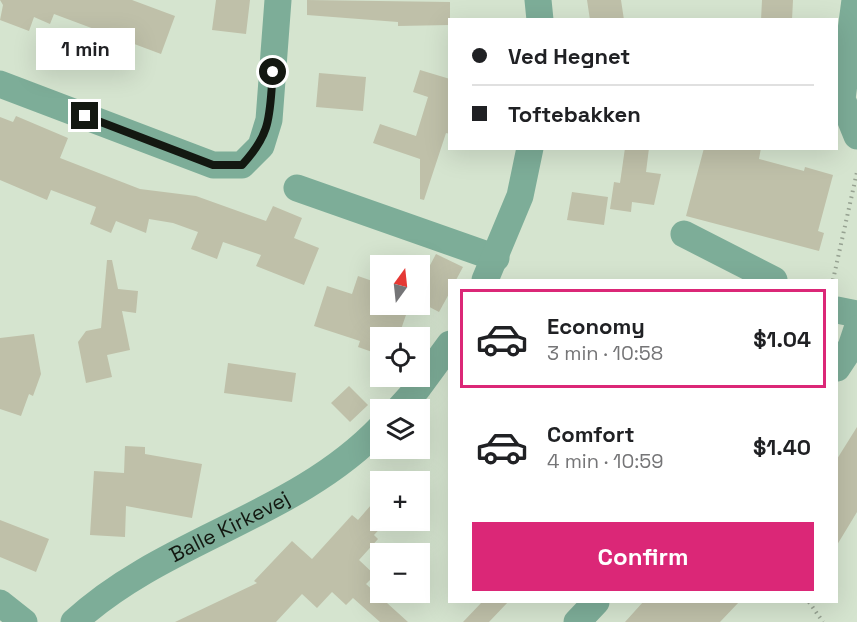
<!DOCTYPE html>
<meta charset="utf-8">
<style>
body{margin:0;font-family:"Space Grotesk",sans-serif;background:#f6f6f6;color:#202124;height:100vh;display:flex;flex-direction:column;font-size:22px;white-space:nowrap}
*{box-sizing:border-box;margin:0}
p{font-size:20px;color:#757577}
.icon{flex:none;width:33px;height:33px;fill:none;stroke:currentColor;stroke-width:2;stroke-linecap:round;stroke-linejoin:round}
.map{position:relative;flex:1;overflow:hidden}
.details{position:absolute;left:448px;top:279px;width:390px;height:324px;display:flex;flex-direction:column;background:#fff;border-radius:0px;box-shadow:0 6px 24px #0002}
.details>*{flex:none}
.hud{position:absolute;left:448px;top:18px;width:390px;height:132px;border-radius:0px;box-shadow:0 6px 24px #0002;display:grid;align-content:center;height:132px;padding:0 24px;background:#fff}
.needle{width:39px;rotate:15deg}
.buttons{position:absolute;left:370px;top:255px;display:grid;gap:12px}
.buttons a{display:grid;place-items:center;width:60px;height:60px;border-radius:0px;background:#fff;box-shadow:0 6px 24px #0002;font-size:30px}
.end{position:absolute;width:27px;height:27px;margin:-14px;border:8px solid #131811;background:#fff;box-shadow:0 0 0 3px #fff}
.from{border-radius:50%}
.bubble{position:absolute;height:42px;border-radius:0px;background:#fff;box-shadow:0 6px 24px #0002;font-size:20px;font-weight:800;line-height:42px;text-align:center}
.hud b{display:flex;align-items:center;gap:21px;height:57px;font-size:22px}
.hud b+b{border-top:2px solid #e0e0e0}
.hud i{width:15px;height:15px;background:#202124}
ul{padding:10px 0 0;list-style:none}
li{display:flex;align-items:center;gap:18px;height:99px;margin:0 12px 9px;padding:0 12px;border:3px solid transparent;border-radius:0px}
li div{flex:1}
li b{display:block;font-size:22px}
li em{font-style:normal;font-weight:800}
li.selected{border-color:#db2777}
li>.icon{width:54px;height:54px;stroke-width:1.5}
.primary-button{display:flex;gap:12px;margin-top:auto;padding:12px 24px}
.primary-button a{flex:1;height:69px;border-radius:0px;background:#db2777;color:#fff;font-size:24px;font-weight:800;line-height:69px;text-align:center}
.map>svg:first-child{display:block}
.building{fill:#bfc0a9}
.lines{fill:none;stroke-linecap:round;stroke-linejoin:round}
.path{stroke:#96a191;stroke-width:4;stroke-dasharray:1.5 4.5;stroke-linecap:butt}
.minor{stroke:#7dad98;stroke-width:27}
.route{stroke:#131811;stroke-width:8}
.labels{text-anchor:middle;stroke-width:6;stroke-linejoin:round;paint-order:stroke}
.street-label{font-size:21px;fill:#131811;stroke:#d5e4cf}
</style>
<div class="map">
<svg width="857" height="622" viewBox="0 0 857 622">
<rect width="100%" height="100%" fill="#d5e4cf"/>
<path class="building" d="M 0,0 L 132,0 L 175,16 L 161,54 L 54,14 L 50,24 L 34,17 L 29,31 L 0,20 L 3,5 Z
M 216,0 L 250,0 L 246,34 L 212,30 Z
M 307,0 L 450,2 L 450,25 L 398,26 L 398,22 L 307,15 Z
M 587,0 L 621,0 L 624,20 L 590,20 Z
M 762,0 L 793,0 L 792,20 L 761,20 Z
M 420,70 L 450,79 L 450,134 L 446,133 L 424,200 L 420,199 L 420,159 L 373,143 L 380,124 L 416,136 L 428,97 L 413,92 Z
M 319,73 L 366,77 L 363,111 L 316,107 Z
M 16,116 L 68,138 L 60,158 L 140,189 L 196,196 L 266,221 L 273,206 L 302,218 L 294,238 L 319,248 L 304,285 L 256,266 L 261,255 L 223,242 L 217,259 L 191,249 L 198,232 L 173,223 L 149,219 L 146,233 L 116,221 L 111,233 L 90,224 L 96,207 L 51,190 L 47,200 L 0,180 L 0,117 L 13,122 Z
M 625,148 L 649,148 L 646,172 L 661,174 L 654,205 L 632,202 L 631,212 L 610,209 L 614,182 L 620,183 Z
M 704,148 L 761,148 L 759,159 L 804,171 L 805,167 L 833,175 L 818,231 L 824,233 L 819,251 L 686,216 Z
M 572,192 L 608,197 L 604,225 L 567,220 Z
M 436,254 L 463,267 L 456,280 L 450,280 L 450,292 L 439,312 L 420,302 L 420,284 Z
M 107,260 L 112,260 L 118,289 L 138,291 L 136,313 L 122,311 L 130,350 L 107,355 L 112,377 L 86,383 L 78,342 L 86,331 L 101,328 Z
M 358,276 L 381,284 L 374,302 L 407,312 L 398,338 L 381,338 L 381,355 L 358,347 L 360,341 L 314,326 L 327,286 L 352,294 Z
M 34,334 L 41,374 L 33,396 L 29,394 L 21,416 L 0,409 L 0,338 Z
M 228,363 L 296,373 L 292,402 L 224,393 Z
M 349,386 L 368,405 L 350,422 L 331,403 Z
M 857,427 L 857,512 L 837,545 L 837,459 Z
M 125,446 L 145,447 L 145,454 L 202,464 L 192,518 L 126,506 L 125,537 L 90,535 L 94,471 L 124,473 Z
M 371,505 L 381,514 L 381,520 L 388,520 L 374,535 L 378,539 L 359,560 L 375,575 L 366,584 L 408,622 L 380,622 L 353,598 L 346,605 L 332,592 L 317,608 L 302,594 L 276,622 L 175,622 L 257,583 L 254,581 L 292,541 L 312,559 L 352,515 L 358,520 Z
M 0,520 L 49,539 L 36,572 L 0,557 Z
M 482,602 L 508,602 L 489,622 L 463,622 Z
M 643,602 L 739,602 L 720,622 L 625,622 Z"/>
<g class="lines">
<path class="path" d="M 833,280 L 857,172
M 809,602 L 823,622"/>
<g class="minor">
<path d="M 538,0 L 540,20"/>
<path d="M 855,0 L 842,99 L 857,136"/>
<path d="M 0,84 L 213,165 L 242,165 L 261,146 L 269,120 L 278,0"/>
<path d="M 297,188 L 496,258"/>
<path d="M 684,234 L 774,280"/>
<path d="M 485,280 L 520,196 L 530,148"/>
<path d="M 837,310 L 857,314"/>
<path d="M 837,368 L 851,347 L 857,329"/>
<path d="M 398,410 L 417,389 L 450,344"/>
<path d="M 0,603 L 24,622"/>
<path id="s1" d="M 74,622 C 164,539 295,517 381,427"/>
<path d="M 577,622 L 596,602"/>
</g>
</g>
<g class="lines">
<path class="route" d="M 85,116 L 213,165 L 242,165 C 273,132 269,114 273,72"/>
</g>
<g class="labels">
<g class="street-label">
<text dy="7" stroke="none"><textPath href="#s1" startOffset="183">Balle Kirkevej</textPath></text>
</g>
</g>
</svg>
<div class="buttons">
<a><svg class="needle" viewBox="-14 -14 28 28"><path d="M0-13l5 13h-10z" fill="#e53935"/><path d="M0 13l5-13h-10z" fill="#757577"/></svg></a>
<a><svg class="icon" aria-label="locate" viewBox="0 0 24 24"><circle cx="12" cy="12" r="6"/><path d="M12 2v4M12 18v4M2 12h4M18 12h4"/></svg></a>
<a><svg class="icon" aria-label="layers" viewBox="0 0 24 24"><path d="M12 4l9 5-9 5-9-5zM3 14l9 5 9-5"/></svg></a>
<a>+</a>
<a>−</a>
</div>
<i class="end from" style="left:273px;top:72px"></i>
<i class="end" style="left:85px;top:116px"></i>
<div class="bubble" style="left:36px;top:28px;width:99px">1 min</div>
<div class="hud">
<b><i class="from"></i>Ved Hegnet</b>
<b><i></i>Toftebakken</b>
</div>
<section class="details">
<ul>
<li class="selected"><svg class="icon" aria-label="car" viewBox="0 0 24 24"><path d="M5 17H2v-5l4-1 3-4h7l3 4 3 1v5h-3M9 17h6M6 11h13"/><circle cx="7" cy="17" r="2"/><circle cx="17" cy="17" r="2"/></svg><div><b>Economy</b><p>3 min · 10:58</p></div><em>$1.04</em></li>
<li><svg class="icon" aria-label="car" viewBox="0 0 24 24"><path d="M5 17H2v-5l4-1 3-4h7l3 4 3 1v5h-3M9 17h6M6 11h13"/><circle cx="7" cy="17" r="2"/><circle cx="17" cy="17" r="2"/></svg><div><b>Comfort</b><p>4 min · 10:59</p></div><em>$1.40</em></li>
</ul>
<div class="primary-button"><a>Confirm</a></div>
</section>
</div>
